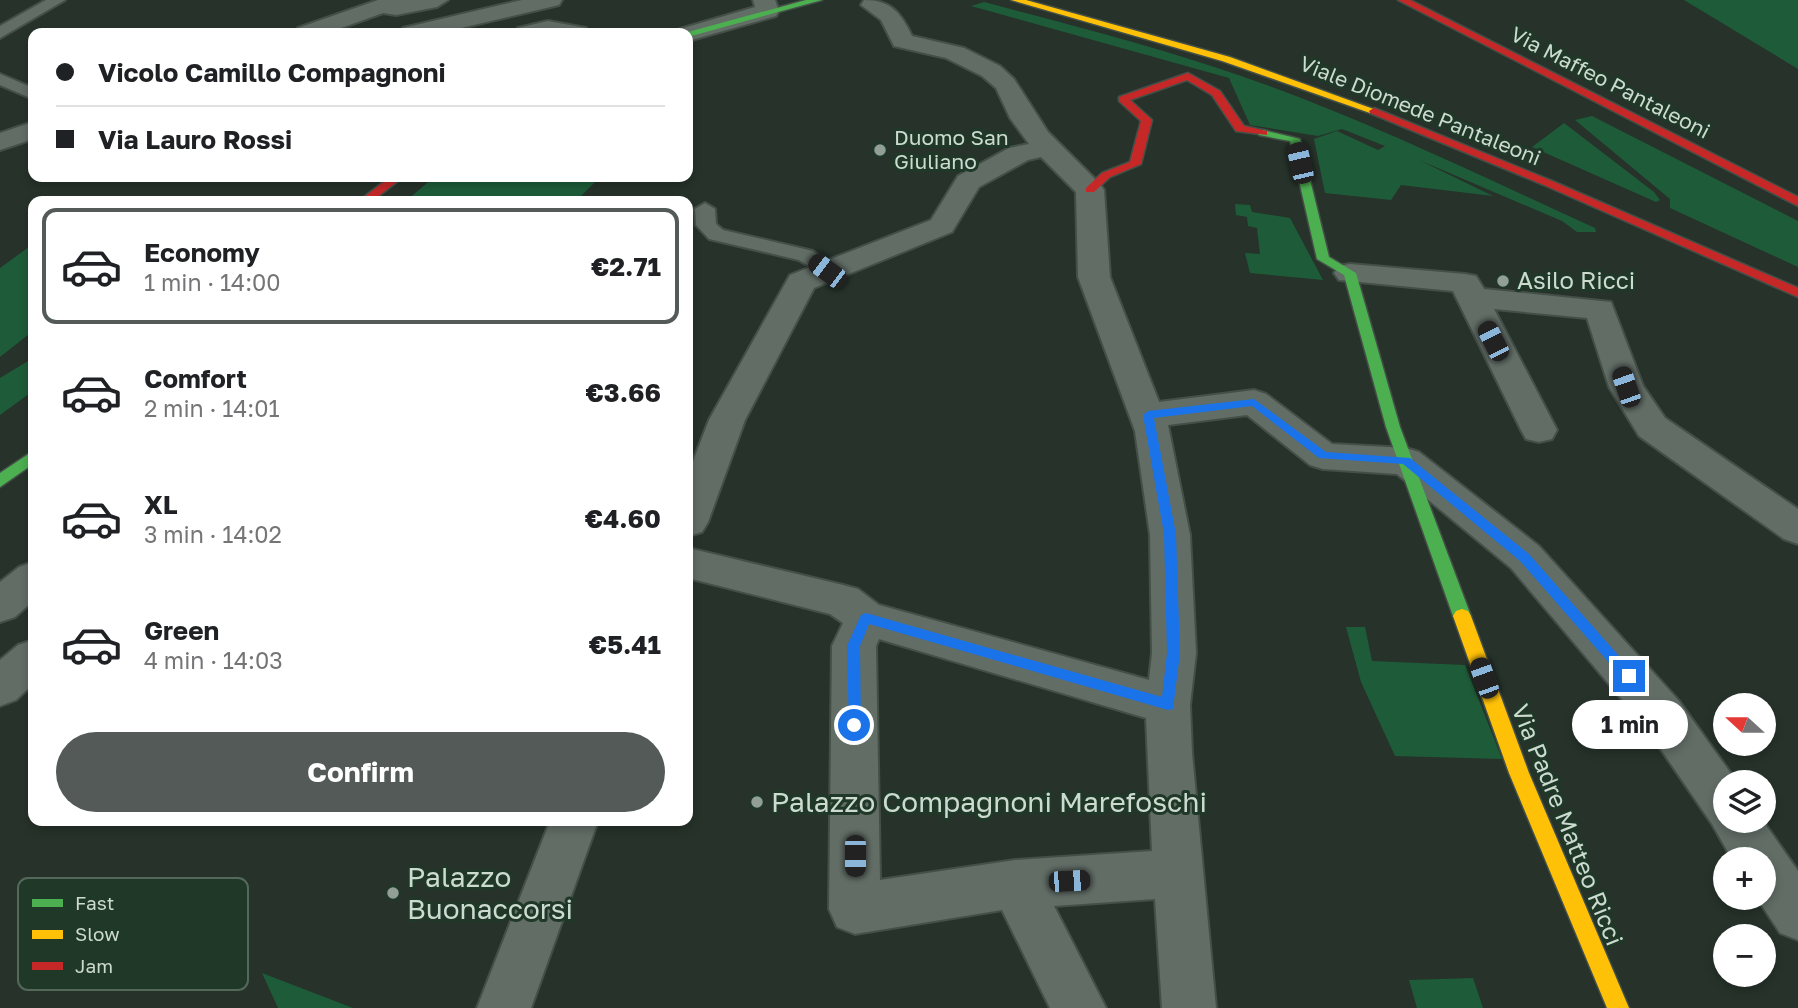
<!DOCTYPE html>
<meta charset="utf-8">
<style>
body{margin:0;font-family:"Golos Text",sans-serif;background:#f2f2f2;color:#202124;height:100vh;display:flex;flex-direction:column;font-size:26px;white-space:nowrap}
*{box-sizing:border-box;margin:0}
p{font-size:23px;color:#757577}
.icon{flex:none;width:38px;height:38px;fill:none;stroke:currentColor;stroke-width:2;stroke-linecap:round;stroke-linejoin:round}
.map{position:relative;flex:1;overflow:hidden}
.side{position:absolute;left:28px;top:196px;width:665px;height:630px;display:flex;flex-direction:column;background:#fff;border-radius:14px;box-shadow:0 4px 10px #0003}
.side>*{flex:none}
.guide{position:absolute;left:28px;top:28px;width:665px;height:154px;border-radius:14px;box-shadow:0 4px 10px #0003;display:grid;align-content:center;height:154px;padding:0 28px;background:#fff}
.needle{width:46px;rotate:291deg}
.fabs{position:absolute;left:1713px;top:693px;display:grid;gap:14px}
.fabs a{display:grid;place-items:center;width:63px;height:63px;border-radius:50%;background:#fff;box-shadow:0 4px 10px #0003;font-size:35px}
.end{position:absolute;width:32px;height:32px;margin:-16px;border:9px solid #1a73e8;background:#fff;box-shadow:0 0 0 4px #fff}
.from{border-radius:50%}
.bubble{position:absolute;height:49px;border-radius:24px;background:#fff;box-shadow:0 4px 10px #0003;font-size:23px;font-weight:700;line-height:49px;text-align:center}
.car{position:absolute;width:21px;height:42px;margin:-21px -10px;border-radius:9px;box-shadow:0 0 5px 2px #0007;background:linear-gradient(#222 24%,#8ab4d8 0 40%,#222 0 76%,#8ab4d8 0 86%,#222 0)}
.guide b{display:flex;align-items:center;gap:24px;height:66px;font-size:26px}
.guide b+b{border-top:2px solid #e0e0e0}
.guide i{width:18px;height:18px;background:#202124}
ul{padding:12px 0 0;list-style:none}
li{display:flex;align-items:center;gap:21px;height:116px;margin:0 14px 10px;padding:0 14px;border:4px solid transparent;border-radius:14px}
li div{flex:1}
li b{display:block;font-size:26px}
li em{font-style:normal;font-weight:700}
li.current{border-color:#535a57}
li>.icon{width:63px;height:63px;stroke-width:1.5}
.cta{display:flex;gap:14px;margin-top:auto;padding:14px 28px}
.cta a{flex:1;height:80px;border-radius:42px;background:#535a57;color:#fff;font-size:28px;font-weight:700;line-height:80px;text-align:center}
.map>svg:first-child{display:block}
.green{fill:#1e5c39}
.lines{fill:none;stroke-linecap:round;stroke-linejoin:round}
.lane-casing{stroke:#444f48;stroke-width:4}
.street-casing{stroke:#444f48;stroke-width:4}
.fast-casing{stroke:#444f48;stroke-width:3}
.slow-casing{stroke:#444f48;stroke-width:3}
.jam-casing{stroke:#444f48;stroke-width:3}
.lane{fill:#626d66;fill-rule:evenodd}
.street{fill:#626d66;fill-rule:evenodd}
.fast{fill:#4caf50;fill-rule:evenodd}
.slow{fill:#ffc107;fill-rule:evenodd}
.jam{fill:#c62828;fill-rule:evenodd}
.route{fill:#1a73e8}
.poi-dot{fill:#929f96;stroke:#203828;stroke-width:2.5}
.labels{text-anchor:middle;stroke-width:6;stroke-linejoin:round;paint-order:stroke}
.far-street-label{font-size:21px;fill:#ccdad0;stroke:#203828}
.far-poi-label{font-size:21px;fill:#ccdad0;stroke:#203828;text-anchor:start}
.poi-label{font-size:24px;fill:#ccdad0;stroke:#203828;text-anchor:start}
.street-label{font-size:24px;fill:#ccdad0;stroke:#203828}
.near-poi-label{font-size:28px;fill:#ccdad0;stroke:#203828;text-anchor:start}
.key{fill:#203828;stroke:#54695a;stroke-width:2}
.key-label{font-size:19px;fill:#ccdad0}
</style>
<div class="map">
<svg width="1798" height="1008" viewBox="0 0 1798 1008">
<rect width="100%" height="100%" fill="#26322a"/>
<path class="green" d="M 1684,0 L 1798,0 L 1798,69 Z
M 984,2 C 1071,25 1159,47 1244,77 C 1364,119 1479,175 1595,228 L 1596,232 L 1577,232 L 1562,221 L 1419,160 L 1493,196 L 1401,185 L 1391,200 L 1325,193 L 1314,139 L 1337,131 L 1378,150 L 1385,146 L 1342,129 L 1318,136 L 1250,125 L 1229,78 L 971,6 Z
M 1592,116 L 1798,221 L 1798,267 L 1670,208 L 1670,199 L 1575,120 Z
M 1564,123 L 1654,192 L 1660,200 L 1656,202 L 1532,147 Z
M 434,177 L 600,177 L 576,201 L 406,201 Z
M 1235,204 L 1250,205 L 1252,212 L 1290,218 L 1323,280 L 1250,273 L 1245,253 L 1260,254 L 1257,228 L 1248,226 L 1247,217 L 1236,215 Z
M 33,244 L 33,331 L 0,357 L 0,268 Z
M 33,358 L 33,391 L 0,415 L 0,378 Z
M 1346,627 L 1365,627 L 1372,661 L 1465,665 L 1502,759 L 1395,756 L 1361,682 Z
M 262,973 L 353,1008 L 278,1008 Z
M 1473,978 L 1483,1008 L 1417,1008 L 1409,980 Z"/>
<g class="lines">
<g class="lane-casing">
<path id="lane" d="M 46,0 L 65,0 L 0,38 L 0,26 Z
M 0,74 L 33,88 L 33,99 L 0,85 Z
M 705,203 L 715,209 L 716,224 L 723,230 L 813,251 L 838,271 L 827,277 L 799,260 L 709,239 L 696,225 L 695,209 Z"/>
</g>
<g class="street-casing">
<path id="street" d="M 378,0 L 448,0 L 437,7 L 396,15 L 383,13 L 327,33 L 294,33 L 298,28 Z
M 522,0 L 562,0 L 559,5 L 440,33 L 399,33 L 403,28 Z
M 753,0 L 775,0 L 779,11 L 776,16 L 688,41 L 688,33 L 677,33 L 680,29 L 755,7 Z
M 864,0 C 891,0 901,13 912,36 L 964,48 L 1000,66 L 1014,79 L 1048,132 L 1100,184 L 1104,190 L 1110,277 L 1159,402 L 1254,390 L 1266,394 L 1332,444 L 1406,448 L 1419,452 L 1539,546 L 1679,701 L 1737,782 L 1726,782 L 1726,821 L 1763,821 L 1798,871 L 1798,940 L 1780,933 L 1757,898 L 1764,898 L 1764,859 L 1732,859 L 1712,824 L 1647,729 L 1511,568 L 1397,474 L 1323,469 L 1310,465 L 1247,415 L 1168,425 L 1190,535 L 1196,653 L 1190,705 L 1192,753 L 1216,1008 L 1162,1008 L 1155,899 L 1054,906 L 1106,1008 L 1050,1008 L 1002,910 L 855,934 L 837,927 L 829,909 L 832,646 L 843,623 L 830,614 L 688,578 L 688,548 L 843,585 L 858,589 L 879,605 L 1149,680 L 1152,653 L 1150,535 L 1135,431 L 1078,277 L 1076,192 L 1041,157 L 1028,160 L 979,187 L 952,232 L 814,288 L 745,420 L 708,522 L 702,532 L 688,536 L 688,474 L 709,420 L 790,275 L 931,220 L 958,176 L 1009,148 L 1029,144 L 1010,118 L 996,88 L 982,76 L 946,58 L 894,46 L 881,20 L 861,5 ZM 879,639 L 1146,718 L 1152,851 L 1015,860 L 880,880 L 876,646 Z
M 548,21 L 586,28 L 590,33 L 514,33 L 518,28 Z
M 33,122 L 33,139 L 0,150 L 0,133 Z
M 1350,264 L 1465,274 L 1476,276 L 1484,289 L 1611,302 L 1643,386 L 1665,418 L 1798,509 L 1798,544 L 1784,539 L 1639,436 L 1609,387 L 1587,318 L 1494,309 L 1557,430 L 1552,439 L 1539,442 L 1526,439 L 1521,430 L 1453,291 L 1339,280 L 1334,273 L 1339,266 Z
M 33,562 L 33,601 L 15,617 L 0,622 L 0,582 L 19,567 Z
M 33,640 L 33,684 L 16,700 L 0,706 L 0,660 L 18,645 Z
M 550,821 L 598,821 L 531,1008 L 477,1008 Z"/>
</g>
<g class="fast-casing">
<path id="fast" d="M 806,0 L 822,0 L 688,37 L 688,33 L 684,33 Z
M 1263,130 L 1300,139 L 1329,257 L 1356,273 L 1400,427 L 1471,616 L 1468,621 L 1462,623 L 1456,621 L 1453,616 L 1386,427 L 1344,275 L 1317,259 L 1290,141 L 1259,135 L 1258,133 Z
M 33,451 L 33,464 L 0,487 L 0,473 Z"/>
</g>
<g class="slow-casing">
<path id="slow" d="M 1011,0 L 1026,0 L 1230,57 L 1379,111 L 1370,113 L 1222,61 Z
M 1462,609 L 1468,611 L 1471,616 L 1529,773 L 1629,1008 L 1607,1008 L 1509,773 L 1453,616 L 1456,611 Z"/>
</g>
<g class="jam-casing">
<path id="jam" d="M 1398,0 L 1410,0 L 1798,197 L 1798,206 Z
M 1188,73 L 1220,91 L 1244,126 L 1267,131 L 1267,135 L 1236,131 L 1212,95 L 1187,80 L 1130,100 L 1152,120 L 1141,164 L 1110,177 L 1094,192 L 1086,192 L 1086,188 L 1102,173 L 1130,162 L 1141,121 L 1119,101 L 1119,97 Z
M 1374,108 L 1552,181 L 1798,288 L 1798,297 L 1544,185 L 1370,113 L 1369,111 Z
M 390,177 L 403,177 L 372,201 L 359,201 Z"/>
</g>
<use href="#lane" class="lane"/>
<use href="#street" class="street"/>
<use href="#fast" class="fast"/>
<use href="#slow" class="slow"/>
<use href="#jam" class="jam"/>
</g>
<path class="route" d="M 1254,399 L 1326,452 L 1410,458 L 1529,554 L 1633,672 L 1633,680 L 1624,680 L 1520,561 L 1403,464 L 1319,458 L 1252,406 L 1154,418 L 1176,534 L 1180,653 L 1173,709 L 1168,710 L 869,624 L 860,646 L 861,725 L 854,731 L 849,729 L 847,646 L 861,615 L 866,613 L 1162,697 L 1167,653 L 1164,534 L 1143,415 L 1148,411 Z"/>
<g class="poi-dot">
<circle cx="880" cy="150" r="7"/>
<circle cx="1503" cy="281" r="7"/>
<circle cx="757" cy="802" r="7"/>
<circle cx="393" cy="893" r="7"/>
</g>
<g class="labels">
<g class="far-street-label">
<text transform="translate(1610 83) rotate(27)" y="7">Via Maffeo Pantaleoni</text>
<text transform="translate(1420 111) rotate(22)" y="7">Viale Diomede Pantaleoni</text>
</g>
<g class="far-poi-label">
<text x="894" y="145">Duomo San<tspan x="894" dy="24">Giuliano</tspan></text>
</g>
<g class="poi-label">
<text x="1517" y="289">Asilo Ricci</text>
</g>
<g class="street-label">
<text transform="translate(1567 825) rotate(68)" y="8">Via Padre Matteo Ricci</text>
</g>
<g class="near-poi-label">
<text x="771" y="812">Palazzo Compagnoni Marefoschi</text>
<text x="407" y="887">Palazzo<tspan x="407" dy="32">Buonaccorsi</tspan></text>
</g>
</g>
<rect x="18" y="878" width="230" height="112" rx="10" class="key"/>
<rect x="32" y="899" width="31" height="8" fill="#4caf50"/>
<rect x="32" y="930" width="31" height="9" fill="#ffc107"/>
<rect x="32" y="962" width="31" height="8" fill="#c62828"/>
<g class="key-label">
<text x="75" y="910">Fast</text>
<text x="75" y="941">Slow</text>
<text x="75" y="973">Jam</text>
</g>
</svg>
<div class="fabs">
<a><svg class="needle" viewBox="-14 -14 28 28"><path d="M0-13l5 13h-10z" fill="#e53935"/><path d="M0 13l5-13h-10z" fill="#757577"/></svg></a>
<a><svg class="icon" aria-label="layers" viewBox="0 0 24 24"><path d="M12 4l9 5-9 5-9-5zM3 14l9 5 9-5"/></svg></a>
<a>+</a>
<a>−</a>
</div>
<i class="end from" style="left:854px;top:725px"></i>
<i class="end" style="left:1629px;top:676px"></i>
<div class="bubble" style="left:1572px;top:700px;width:116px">1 min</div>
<i class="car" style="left:1300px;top:163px;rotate:347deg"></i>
<i class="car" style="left:827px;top:271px;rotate:307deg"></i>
<i class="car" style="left:1493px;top:341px;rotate:333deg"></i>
<i class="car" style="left:1626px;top:387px;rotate:341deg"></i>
<i class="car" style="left:1484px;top:678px;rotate:340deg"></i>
<i class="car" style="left:855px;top:856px;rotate:180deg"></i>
<i class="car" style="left:1069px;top:881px;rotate:87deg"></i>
<div class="guide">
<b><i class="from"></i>Vicolo Camillo Compagnoni</b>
<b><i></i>Via Lauro Rossi</b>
</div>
<section class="side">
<ul>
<li class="current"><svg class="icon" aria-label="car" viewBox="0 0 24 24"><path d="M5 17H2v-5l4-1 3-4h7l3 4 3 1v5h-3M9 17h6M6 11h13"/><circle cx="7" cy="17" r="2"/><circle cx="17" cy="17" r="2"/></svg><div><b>Economy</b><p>1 min · 14:00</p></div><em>€2.71</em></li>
<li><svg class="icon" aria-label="car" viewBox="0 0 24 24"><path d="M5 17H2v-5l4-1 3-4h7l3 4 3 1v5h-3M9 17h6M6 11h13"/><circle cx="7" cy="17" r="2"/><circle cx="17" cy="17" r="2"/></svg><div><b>Comfort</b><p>2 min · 14:01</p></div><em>€3.66</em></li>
<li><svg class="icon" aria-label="car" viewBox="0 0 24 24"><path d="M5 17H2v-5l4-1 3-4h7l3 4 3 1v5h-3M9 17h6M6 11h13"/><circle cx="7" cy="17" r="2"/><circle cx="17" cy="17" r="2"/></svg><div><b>XL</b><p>3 min · 14:02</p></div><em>€4.60</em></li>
<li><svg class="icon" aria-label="car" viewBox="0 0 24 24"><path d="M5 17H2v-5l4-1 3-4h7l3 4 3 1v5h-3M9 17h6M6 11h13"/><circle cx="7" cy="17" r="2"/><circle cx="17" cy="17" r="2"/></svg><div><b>Green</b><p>4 min · 14:03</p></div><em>€5.41</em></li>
</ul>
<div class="cta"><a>Confirm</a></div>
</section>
</div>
